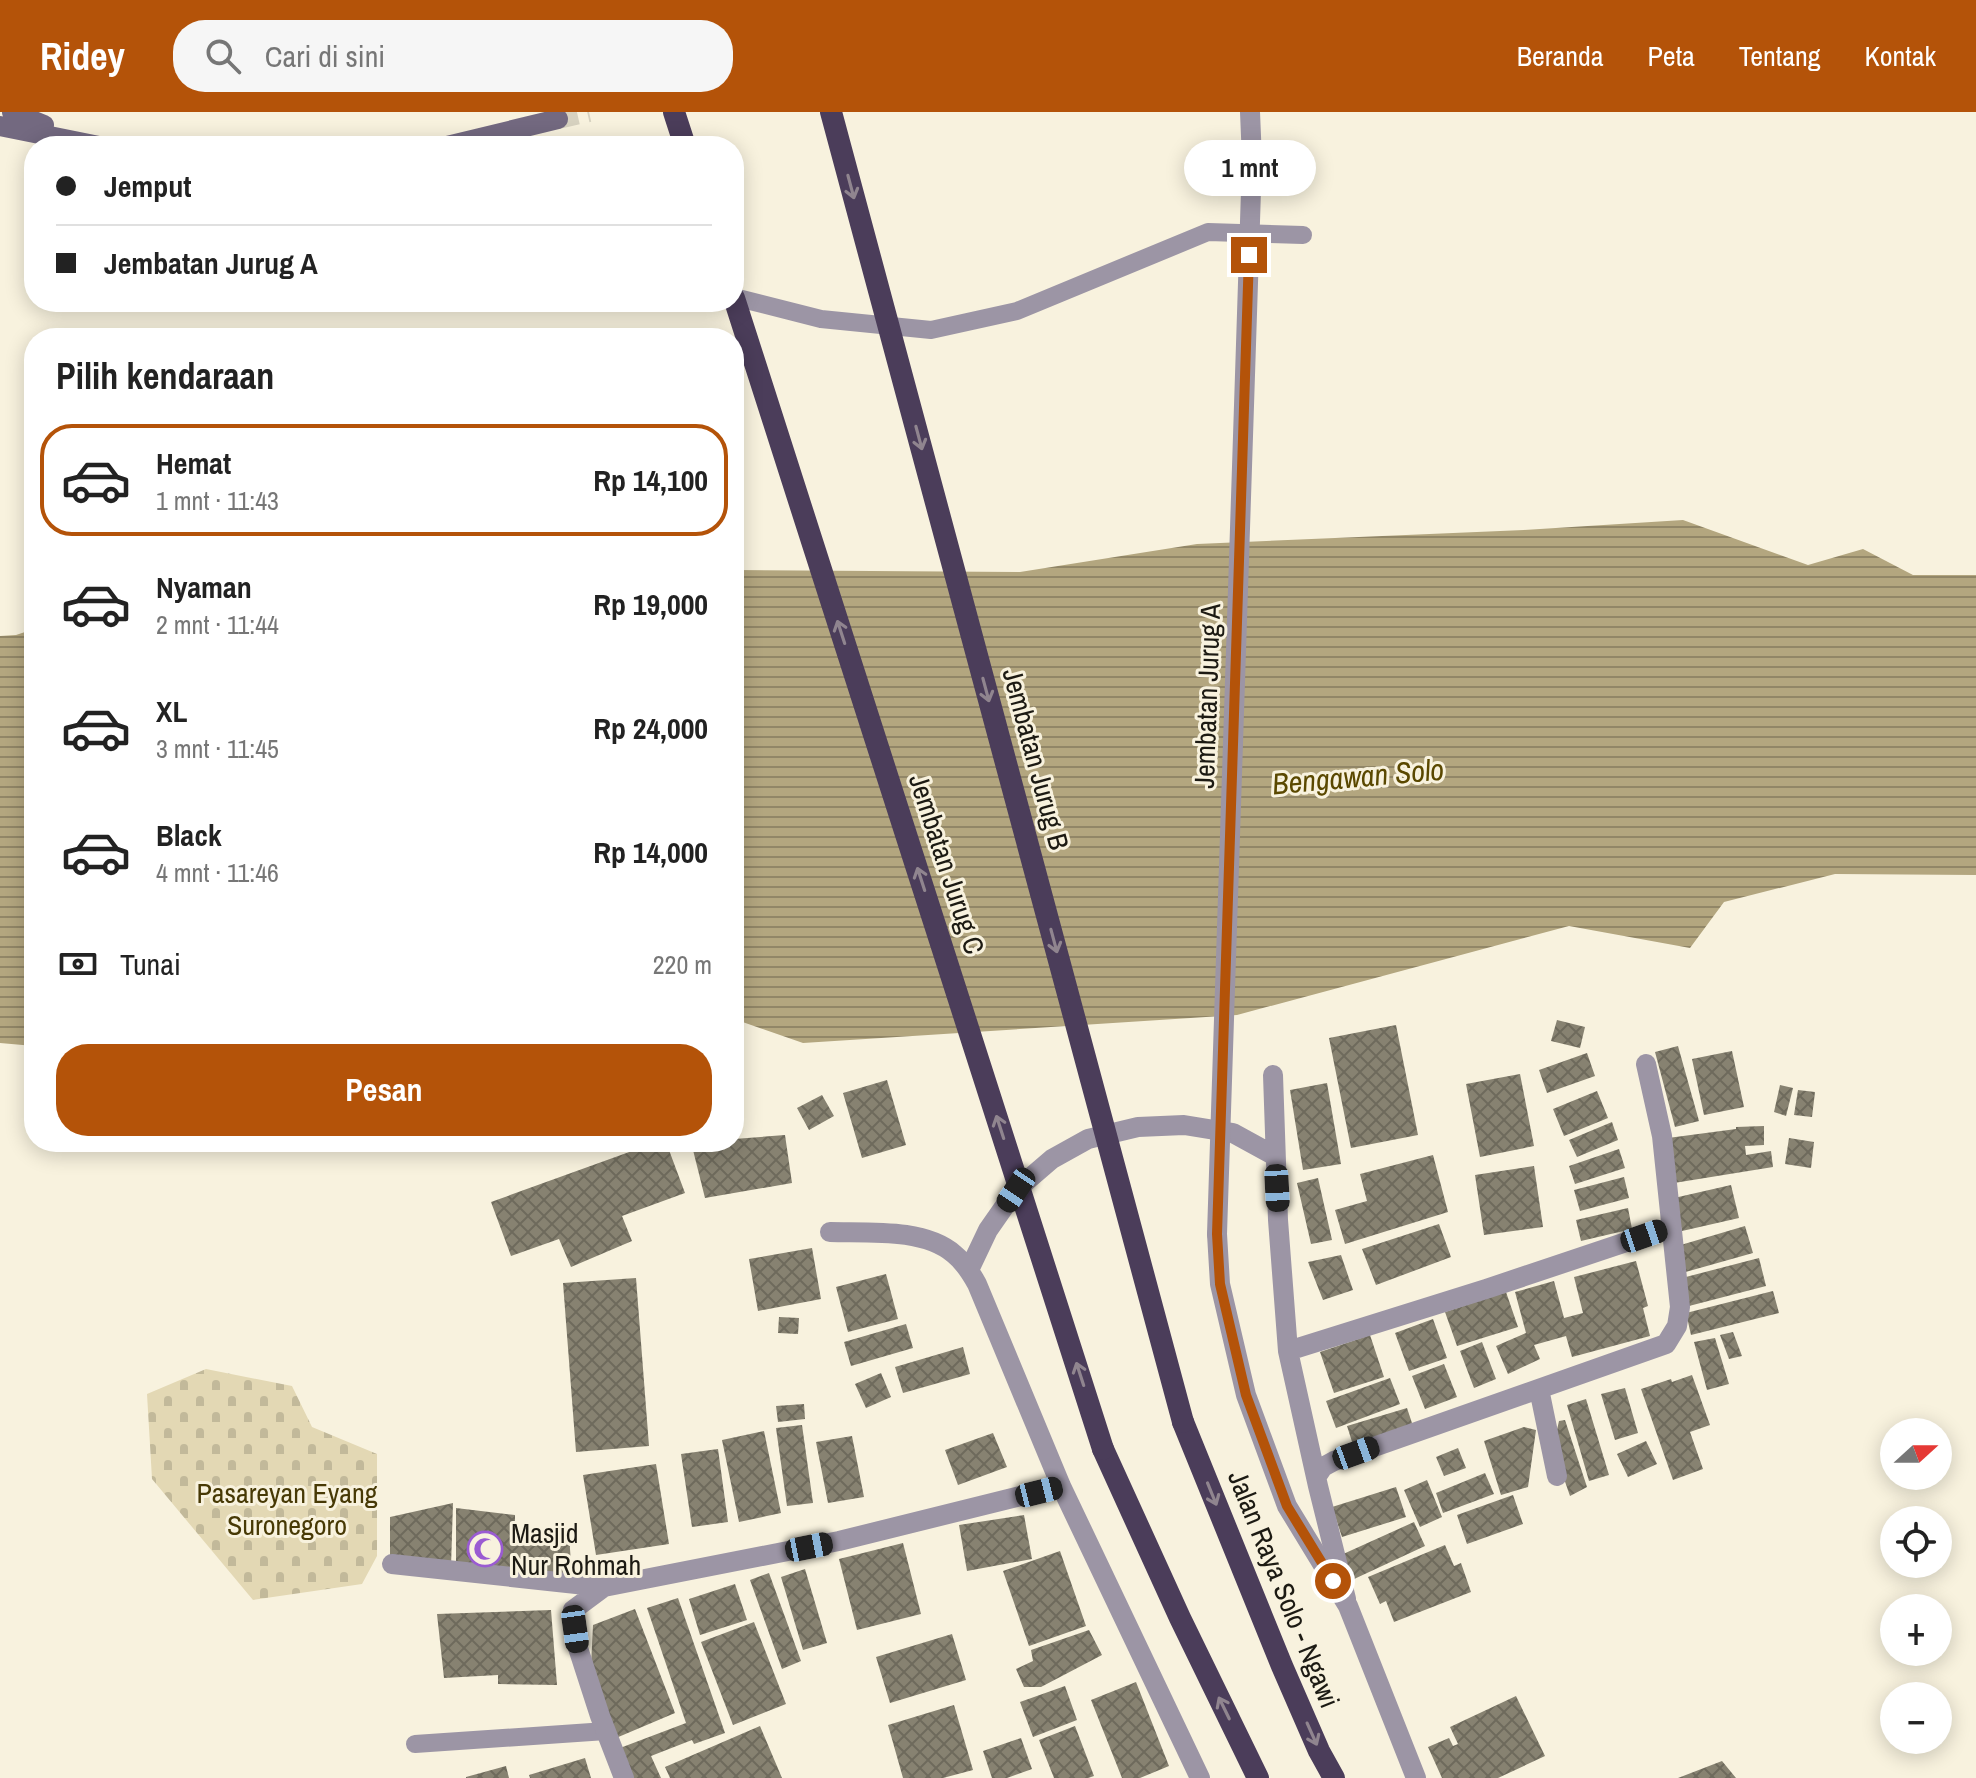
<!DOCTYPE html>
<html lang="id">
<meta charset="utf-8">
<style>
body{margin:0;font-family:"Archivo Narrow",sans-serif;background:#f6f6f6;color:#222;height:100vh;display:flex;flex-direction:column;font-size:30px;white-space:nowrap}
*{box-sizing:border-box;margin:0}
p{font-size:26px;color:#767676}
.icon{flex:none;width:44px;height:44px;fill:none;stroke:currentColor;stroke-width:2;stroke-linecap:round;stroke-linejoin:round}
.map{position:relative;flex:1;overflow:hidden}
.sheet{position:absolute;left:24px;top:216px;width:720px;height:824px;display:flex;flex-direction:column;background:#fff;border-radius:32px;box-shadow:0 4px 20px #0003}
.sheet>*{flex:none}
.banner{position:absolute;left:24px;top:24px;width:720px;height:176px;border-radius:32px;box-shadow:0 4px 20px #0003;display:grid;align-content:center;height:176px;padding:0 32px;background:#fff}
.needle{width:52px;rotate:69deg}
.fabs{position:absolute;left:1880px;top:1306px;display:grid;gap:16px}
.fabs a{display:grid;place-items:center;width:72px;height:72px;border-radius:50%;background:#fff;box-shadow:0 4px 20px #0003;font-size:40px}
.end{position:absolute;width:36px;height:36px;margin:-18px;border:10px solid #b45309;background:#fff;box-shadow:0 0 0 4px #fff}
.from{border-radius:50%}
.bubble{position:absolute;height:56px;border-radius:28px;background:#fff;box-shadow:0 4px 20px #0003;font-size:26px;font-weight:800;line-height:56px;text-align:center}
.car{position:absolute;width:24px;height:48px;margin:-24px -12px;border-radius:10px;box-shadow:0 0 6px 2px #0007;background:linear-gradient(#222 24%,#8ab4d8 0 40%,#222 0 76%,#8ab4d8 0 86%,#222 0)}
.banner b{display:flex;align-items:center;gap:28px;height:76px;font-size:30px}
.banner b+b{border-top:2px solid #e0e0e0}
.banner i{width:20px;height:20px;background:#222}
ul{padding:0;list-style:none}
li{display:flex;align-items:center;gap:24px;height:112px;margin:0 16px 12px;padding:0 16px;border:4px solid transparent;border-radius:32px}
li div{flex:1}
li b{display:block;font-size:30px}
li em{font-style:normal;font-weight:800}
li.selected{border-color:#b45309}
li>.icon{width:72px;height:72px;stroke-width:1.5}
h2{padding:0 32px;font-size:36px;line-height:96px}
.pay{display:flex;align-items:center;gap:20px;height:88px;padding:0 32px;font-size:30px}
.pay p{margin-inline-start:auto}
.action{display:flex;gap:16px;margin-top:auto;padding:16px 32px}
.action a{flex:1;height:92px;border-radius:32px;background:#b45309;color:#fff;font-size:32px;font-weight:800;line-height:92px;text-align:center}
header{display:flex;align-items:center;gap:48px;box-sizing:border-box;height:112px;padding:0 40px;background:#b45309;color:#fff}
header strong{font-size:38px}
nav{display:flex;gap:44px;margin-inline-start:auto;font-size:28px}
.search{width:560px;height:72px;background:#f6f6f6;display:flex;align-items:center;gap:20px;box-sizing:border-box;padding:0 28px;border-radius:32px;color:#767676;font-size:30px}
.map>svg:first-child{display:block}
.cemetery{fill:url(#cemetery-stones)}
.water{fill:url(#water-rules)}
.building{fill:url(#building-cross-hatch)}
.lines{fill:none;stroke-linecap:round;stroke-linejoin:round}
.secondary-tunnel{stroke:#d7d2c0;stroke-width:20;stroke-dasharray:20 10;stroke-linecap:butt}
.service{stroke:#9c95a5;stroke-width:18}
.minor{stroke:#9c95a5;stroke-width:20}
.tertiary{stroke:#9c95a5;stroke-width:20}
.secondary{stroke:#736980;stroke-width:20}
.trunk{stroke:#4b3d5a;stroke-width:22}
.tertiary-bridge{stroke:#9c95a5;stroke-width:20}
.trunk-bridge{stroke:#4b3d5a;stroke-width:22}
.oneway{stroke:#90858f}
.route{stroke:#b45309;stroke-width:10}
.labels{text-anchor:middle;stroke-width:6;stroke-linejoin:round;paint-order:stroke}
.street-label{font-size:28px;fill:#1c1a13;stroke:#f8f2de}
.park-label{font-size:28px;fill:#473905;stroke:#f8f2de}
.poi-label{font-size:28px;fill:#1c1a13;stroke:#f8f2de;text-anchor:start}
.water-label{font-size:30px;font-style:italic;fill:#5a4800;stroke:#f8f2de}
</style>
<header>
<strong>Ridey</strong>
<div class="search"><svg class="icon" aria-label="search" viewBox="0 0 24 24"><circle cx="10" cy="10" r="6"/><path d="M15 15l6 6"/></svg>Cari di sini</div>
<nav><a>Beranda</a><a>Peta</a><a>Tentang</a><a>Kontak</a></nav>
</header>
<div class="map">
<svg width="1976" height="1666" viewBox="0 0 1976 1666">
<defs>
<pattern id="cemetery-stones" width="16" height="16" patternUnits="userSpaceOnUse" patternTransform="scale(2)"><rect width="16" height="16" fill="#e3d8b4"/><path d="M2 7V4a2 2 0 0 1 4 0v3zM10 15v-3a2 2 0 0 1 4 0v3z" fill="#c2b99a"/></pattern>
<pattern id="water-rules" width="6" height="5" patternUnits="userSpaceOnUse" patternTransform="scale(2)"><rect width="6" height="5" fill="#b3a67f"/><path d="M0 2.5h6" fill="none" stroke="#918667"/></pattern>
<pattern id="building-cross-hatch" width="8" height="8" patternUnits="userSpaceOnUse" patternTransform="scale(2)"><rect width="8" height="8" fill="#878271"/><path d="M0 0l8 8M0 8l8-8" fill="none" stroke="#6e6a5c"/></pattern>
</defs>
<rect width="100%" height="100%" fill="#f8f2de"/>
<path class="cemetery" d="M 206,1257 L 292,1274 L 312,1315 L 377,1342 L 377,1444 L 362,1472 L 253,1488 L 152,1367 L 147,1282 Z"/>
<path class="water" d="M 1683,408 L 1808,453 L 1863,437 L 1913,463 L 1976,463 L 1976,763 L 1835,762 L 1724,790 L 1690,836 L 1569,814 L 1237,903 L 803,931 L 734,907 L 734,458 L 1020,460 L 1197,432 L 1524,418 Z
M 34,517 L 34,934 L 0,931 L 0,524 L 16,523 Z"/>
<path class="building" d="M 1557,908 L 1585,915 L 1580,936 L 1551,929 Z
M 1396,913 L 1418,1023 L 1351,1036 L 1329,926 Z
M 1678,934 L 1699,1009 L 1675,1015 L 1655,940 Z
M 1732,939 L 1744,995 L 1704,1003 L 1692,947 Z
M 1587,941 L 1595,964 L 1547,981 L 1539,958 Z
M 1520,962 L 1534,1034 L 1480,1045 L 1466,972 Z
M 887,968 L 906,1033 L 862,1046 L 843,981 Z
M 1327,971 L 1341,1052 L 1303,1058 L 1290,978 Z
M 1780,973 L 1793,976 L 1786,1004 L 1774,1000 Z
M 1798,978 L 1815,980 L 1812,1005 L 1794,1003 Z
M 1597,979 L 1608,1006 L 1564,1024 L 1553,997 Z
M 822,983 L 834,1004 L 809,1018 L 797,996 Z
M 1612,1010 L 1618,1028 L 1577,1045 L 1569,1028 Z
M 1764,1014 L 1764,1033 L 1745,1034 L 1746,1043 L 1771,1039 L 1773,1055 L 1674,1071 L 1668,1026 L 1736,1017 L 1736,1015 Z
M 785,1023 L 792,1071 L 705,1086 L 691,1030 L 734,1030 L 734,1027 Z
M 1789,1026 L 1814,1030 L 1811,1056 L 1785,1052 Z
M 657,1030 L 666,1030 L 685,1081 L 622,1104 L 632,1129 L 571,1155 L 559,1127 L 511,1144 L 491,1090 Z
M 1619,1037 L 1625,1056 L 1575,1072 L 1569,1054 Z
M 1433,1043 L 1448,1100 L 1345,1132 L 1335,1098 L 1367,1089 L 1360,1062 Z
M 1534,1054 L 1543,1115 L 1484,1123 L 1475,1063 Z
M 1624,1065 L 1629,1086 L 1580,1099 L 1574,1078 Z
M 1318,1066 L 1332,1128 L 1311,1132 L 1297,1071 Z
M 1731,1073 L 1739,1106 L 1682,1119 L 1674,1086 Z
M 1628,1096 L 1632,1117 L 1581,1129 L 1576,1108 Z
M 1439,1112 L 1451,1145 L 1376,1173 L 1362,1137 Z
M 1745,1114 L 1753,1141 L 1682,1161 L 1674,1135 Z
M 812,1136 L 821,1187 L 758,1199 L 749,1147 Z
M 1341,1143 L 1353,1178 L 1323,1188 L 1308,1150 Z
M 1759,1146 L 1766,1174 L 1689,1194 L 1682,1166 Z
M 1636,1149 L 1648,1194 L 1643,1196 L 1650,1224 L 1572,1245 L 1566,1224 L 1534,1233 L 1540,1247 L 1508,1262 L 1496,1234 L 1526,1221 L 1515,1180 L 1554,1169 L 1564,1206 L 1583,1201 L 1574,1165 Z
M 886,1162 L 898,1207 L 848,1220 L 836,1175 Z
M 636,1166 L 649,1334 L 576,1340 L 563,1171 Z
M 1773,1179 L 1779,1201 L 1691,1223 L 1686,1201 Z
M 1506,1180 L 1518,1215 L 1457,1234 L 1445,1200 Z
M 779,1205 L 799,1206 L 798,1222 L 778,1221 Z
M 1433,1207 L 1447,1246 L 1409,1259 L 1395,1221 Z
M 906,1212 L 913,1236 L 851,1254 L 844,1230 Z
M 1733,1220 L 1742,1244 L 1729,1247 L 1720,1223 Z
M 1370,1223 L 1384,1265 L 1334,1281 L 1320,1240 Z
M 1715,1226 L 1729,1272 L 1707,1278 L 1694,1230 Z
M 1482,1230 L 1496,1267 L 1474,1276 L 1460,1239 Z
M 963,1235 L 970,1262 L 903,1281 L 895,1255 Z
M 1444,1252 L 1457,1285 L 1425,1297 L 1412,1264 Z
M 881,1261 L 891,1285 L 866,1296 L 855,1272 Z
M 1692,1263 L 1710,1313 L 1690,1320 L 1703,1357 L 1673,1368 L 1641,1277 L 1671,1267 L 1672,1270 Z
M 1390,1266 L 1400,1292 L 1336,1316 L 1326,1289 Z
M 1625,1276 L 1638,1321 L 1615,1328 L 1601,1282 Z
M 1586,1287 L 1609,1363 L 1589,1369 L 1567,1293 Z
M 804,1292 L 805,1307 L 778,1310 L 776,1294 Z
M 1407,1296 L 1414,1317 L 1354,1336 L 1347,1314 Z
M 1565,1308 L 1587,1375 L 1570,1384 L 1553,1335 L 1559,1309 Z
M 802,1313 L 813,1391 L 787,1394 L 776,1316 Z
M 1524,1315 L 1536,1318 L 1528,1375 L 1501,1383 L 1484,1329 Z
M 764,1319 L 781,1401 L 739,1410 L 722,1328 Z
M 993,1321 L 1007,1355 L 958,1373 L 945,1338 Z
M 852,1324 L 864,1385 L 828,1391 L 816,1330 Z
M 1646,1329 L 1657,1352 L 1628,1365 L 1617,1342 Z
M 1458,1336 L 1466,1356 L 1444,1364 L 1436,1345 Z
M 718,1337 L 728,1410 L 692,1415 L 681,1342 Z
M 656,1352 L 669,1432 L 596,1443 L 583,1363 Z
M 1485,1361 L 1494,1382 L 1443,1401 L 1436,1381 Z
M 1427,1368 L 1442,1405 L 1420,1415 L 1404,1378 Z
M 1396,1375 L 1406,1405 L 1342,1425 L 1332,1395 Z
M 1513,1383 L 1523,1412 L 1467,1432 L 1457,1403 Z
M 453,1391 L 451,1455 L 390,1449 L 390,1405 Z
M 456,1396 L 515,1403 L 515,1419 L 569,1423 L 572,1465 L 456,1454 Z
M 1024,1403 L 1032,1447 L 967,1459 L 959,1413 Z
M 1414,1410 L 1425,1434 L 1352,1468 L 1341,1443 Z
M 903,1431 L 921,1502 L 857,1518 L 839,1447 Z
M 1445,1433 L 1454,1454 L 1461,1451 L 1471,1480 L 1394,1510 L 1386,1489 L 1380,1492 L 1368,1465 Z
M 1060,1439 L 1086,1514 L 1029,1534 L 1003,1459 Z
M 805,1457 L 827,1531 L 803,1538 L 781,1465 Z
M 769,1461 L 801,1549 L 782,1557 L 750,1468 Z
M 735,1472 L 747,1508 L 700,1523 L 689,1487 Z
M 678,1486 L 725,1621 L 694,1632 L 692,1628 L 651,1644 L 661,1666 L 632,1666 L 620,1636 L 686,1611 L 647,1496 Z
M 635,1497 L 675,1601 L 616,1626 L 591,1553 L 593,1513 Z
M 551,1498 L 557,1573 L 498,1572 L 498,1563 L 444,1566 L 437,1502 Z
M 754,1510 L 786,1592 L 733,1613 L 701,1530 Z
M 1089,1518 L 1102,1543 L 1041,1575 L 1024,1575 L 1016,1557 L 1033,1549 L 1031,1538 Z
M 952,1522 L 966,1568 L 890,1591 L 876,1545 Z
M 1136,1570 L 1169,1654 L 1140,1666 L 1122,1666 L 1091,1588 Z
M 1065,1574 L 1077,1608 L 1033,1625 L 1020,1590 Z
M 1516,1584 L 1545,1644 L 1498,1666 L 1442,1666 L 1428,1635 L 1449,1626 L 1453,1634 L 1458,1632 L 1450,1615 Z
M 954,1593 L 973,1658 L 943,1666 L 903,1666 L 888,1613 Z
M 760,1614 L 782,1666 L 670,1666 L 665,1655 Z
M 1075,1614 L 1094,1664 L 1088,1666 L 1054,1666 L 1039,1628 Z
M 1021,1626 L 1032,1657 L 1007,1666 L 992,1666 L 983,1639 Z
M 585,1646 L 591,1666 L 530,1666 L 529,1663 Z
M 1722,1649 L 1736,1666 L 1678,1666 Z
M 506,1654 L 509,1666 L 466,1666 L 466,1665 Z"/>
<g class="lines">
<path class="secondary-tunnel" d="M 558,7 L 589,0"/>
<path class="service" d="M 734,185 L 821,207 L 931,218 L 1017,199 L 1208,120 L 1303,123
M 415,1632 L 606,1619"/>
<path class="minor" d="M 1273,963 L 1278,1108 L 1288,1239 L 1318,1374 L 1346,1487
M 830,1120 C 868,1121 924,1116 954,1142 C 964,1150 971,1161 977,1172 L 1061,1374 L 1200,1666
M 969,1158 L 988,1118 L 1016,1078 L 1052,1047 L 1088,1027 L 1138,1015 L 1184,1013 L 1233,1021 L 1275,1044
M 1288,1239 L 1486,1177 L 1671,1115
M 1539,1277 L 1557,1364
M 1317,1364 L 1323,1355 L 1334,1349 L 1666,1232 L 1677,1214 L 1680,1195 L 1662,1024 L 1646,952
M 392,1452 L 604,1475 L 839,1429 L 1061,1374
M 604,1475 L 573,1498 L 578,1536 L 600,1604 L 624,1666"/>
<path class="tertiary" d="M 1250,0 L 1252,48
M 1217,1122 L 1220,1172 L 1246,1283 L 1287,1394 L 1348,1494 L 1416,1666"/>
<path class="secondary" d="M 12,0 L 44,13
M 0,14 L 99,34
M 447,34 L 558,7"/>
<path class="trunk" d="M 674,0 L 685,34
M 1183,1310 L 1282,1554 L 1319,1639 L 1334,1666
M 1103,1337 L 1180,1506 L 1258,1666"/>
<path class="tertiary-bridge" d="M 1217,1122 L 1252,48"/>
<path class="trunk-bridge" d="M 831,0 L 1183,1310
M 734,186 L 1103,1337"/>
</g>
<defs><path id="oneway-shaft" d="M-6 0H5M1.5-3L5.5 0L1.5 3" fill="none" stroke-width="1.6" stroke-linecap="round" stroke-linejoin="round" transform="scale(2)"/></defs>
<g class="oneway">
<use href="#oneway-shaft" transform="translate(851 75) rotate(75)"/>
<use href="#oneway-shaft" transform="translate(919 326) rotate(75)"/>
<use href="#oneway-shaft" transform="translate(841 520) rotate(-108)"/>
<use href="#oneway-shaft" transform="translate(986 578) rotate(75)"/>
<use href="#oneway-shaft" transform="translate(921 767) rotate(-108)"/>
<use href="#oneway-shaft" transform="translate(1054 829) rotate(75)"/>
<use href="#oneway-shaft" transform="translate(1000 1015) rotate(-108)"/>
<use href="#oneway-shaft" transform="translate(1080 1262) rotate(-108)"/>
<use href="#oneway-shaft" transform="translate(1212 1382) rotate(68)"/>
<use href="#oneway-shaft" transform="translate(1224 1596) rotate(-116)"/>
<use href="#oneway-shaft" transform="translate(1312 1622) rotate(66)"/>
</g>
<g class="lines">
<path class="route" d="M 1249,143 L 1217,1122 L 1220,1172 L 1246,1283 L 1287,1394 L 1333,1469"/>
</g>
<defs>
<g id="mosque-ring" transform="scale(1.8)"><circle r="9.5" fill="#f8f2de" stroke="#9a5bd2" stroke-width="1.5"/><path d="M3.5-4.9A6 6 0 1 0 3.5 4.9A5 5 0 1 1 3.5-4.9Z" fill="#9a5bd2"/></g>
</defs>
<g fill-rule="evenodd">
<use href="#mosque-ring" x="485" y="1437"/>
</g>
<g class="labels">
<g class="street-label">
<text transform="translate(1207 584) rotate(-88)" y="10">Jembatan Jurug A</text>
<text transform="translate(1036 647) rotate(75)" y="10">Jembatan Jurug B</text>
<text transform="translate(947 752) rotate(72)" y="10">Jembatan Jurug C</text>
<text transform="translate(1284 1477) rotate(68)" y="10">Jalan Raya Solo - Ngawi</text>
</g>
<g class="park-label">
<text x="287" y="1391">Pasareyan Eyang<tspan x="287" dy="32">Suronegoro</tspan></text>
</g>
<g class="poi-label">
<text x="511" y="1431">Masjid<tspan x="511" dy="32">Nur Rohmah</tspan></text>
</g>
<g class="water-label">
<text transform="translate(1358 665) rotate(-5)" y="10">Bengawan Solo</text>
</g>
</g>
</svg>
<div class="fabs">
<a><svg class="needle" viewBox="-14 -14 28 28"><path d="M0-13l5 13h-10z" fill="#e53935"/><path d="M0 13l5-13h-10z" fill="#767676"/></svg></a>
<a><svg class="icon" aria-label="locate" viewBox="0 0 24 24"><circle cx="12" cy="12" r="6"/><path d="M12 2v4M12 18v4M2 12h4M18 12h4"/></svg></a>
<a>+</a>
<a>−</a>
</div>
<i class="end from" style="left:1333px;top:1469px"></i>
<i class="end" style="left:1249px;top:143px"></i>
<div class="bubble" style="left:1184px;top:28px;width:132px">1 mnt</div>
<i class="car" style="left:1277px;top:1076px;rotate:177deg"></i>
<i class="car" style="left:1016px;top:1078px;rotate:214deg"></i>
<i class="car" style="left:1644px;top:1124px;rotate:71deg"></i>
<i class="car" style="left:1356px;top:1341px;rotate:70deg"></i>
<i class="car" style="left:1039px;top:1380px;rotate:76deg"></i>
<i class="car" style="left:809px;top:1435px;rotate:79deg"></i>
<i class="car" style="left:575px;top:1517px;rotate:172deg"></i>
<div class="banner">
<b><i class="from"></i>Jemput</b>
<b><i></i>Jembatan Jurug A</b>
</div>
<section class="sheet">
<h2>Pilih kendaraan</h2>
<ul>
<li class="selected"><svg class="icon" aria-label="car" viewBox="0 0 24 24"><path d="M5 17H2v-5l4-1 3-4h7l3 4 3 1v5h-3M9 17h6M6 11h13"/><circle cx="7" cy="17" r="2"/><circle cx="17" cy="17" r="2"/></svg><div><b>Hemat</b><p>1 mnt · 11:43</p></div><em>Rp 14,100</em></li>
<li><svg class="icon" aria-label="car" viewBox="0 0 24 24"><path d="M5 17H2v-5l4-1 3-4h7l3 4 3 1v5h-3M9 17h6M6 11h13"/><circle cx="7" cy="17" r="2"/><circle cx="17" cy="17" r="2"/></svg><div><b>Nyaman</b><p>2 mnt · 11:44</p></div><em>Rp 19,000</em></li>
<li><svg class="icon" aria-label="car" viewBox="0 0 24 24"><path d="M5 17H2v-5l4-1 3-4h7l3 4 3 1v5h-3M9 17h6M6 11h13"/><circle cx="7" cy="17" r="2"/><circle cx="17" cy="17" r="2"/></svg><div><b>XL</b><p>3 mnt · 11:45</p></div><em>Rp 24,000</em></li>
<li><svg class="icon" aria-label="car" viewBox="0 0 24 24"><path d="M5 17H2v-5l4-1 3-4h7l3 4 3 1v5h-3M9 17h6M6 11h13"/><circle cx="7" cy="17" r="2"/><circle cx="17" cy="17" r="2"/></svg><div><b>Black</b><p>4 mnt · 11:46</p></div><em>Rp 14,000</em></li>
</ul>
<div class="pay"><svg class="icon" aria-label="cash" viewBox="0 0 24 24"><path d="M3 7h18v10H3z"/><circle cx="12" cy="12" r="2"/></svg>Tunai<p>220 m</p></div>
<div class="action"><a>Pesan</a></div>
</section>
</div>
